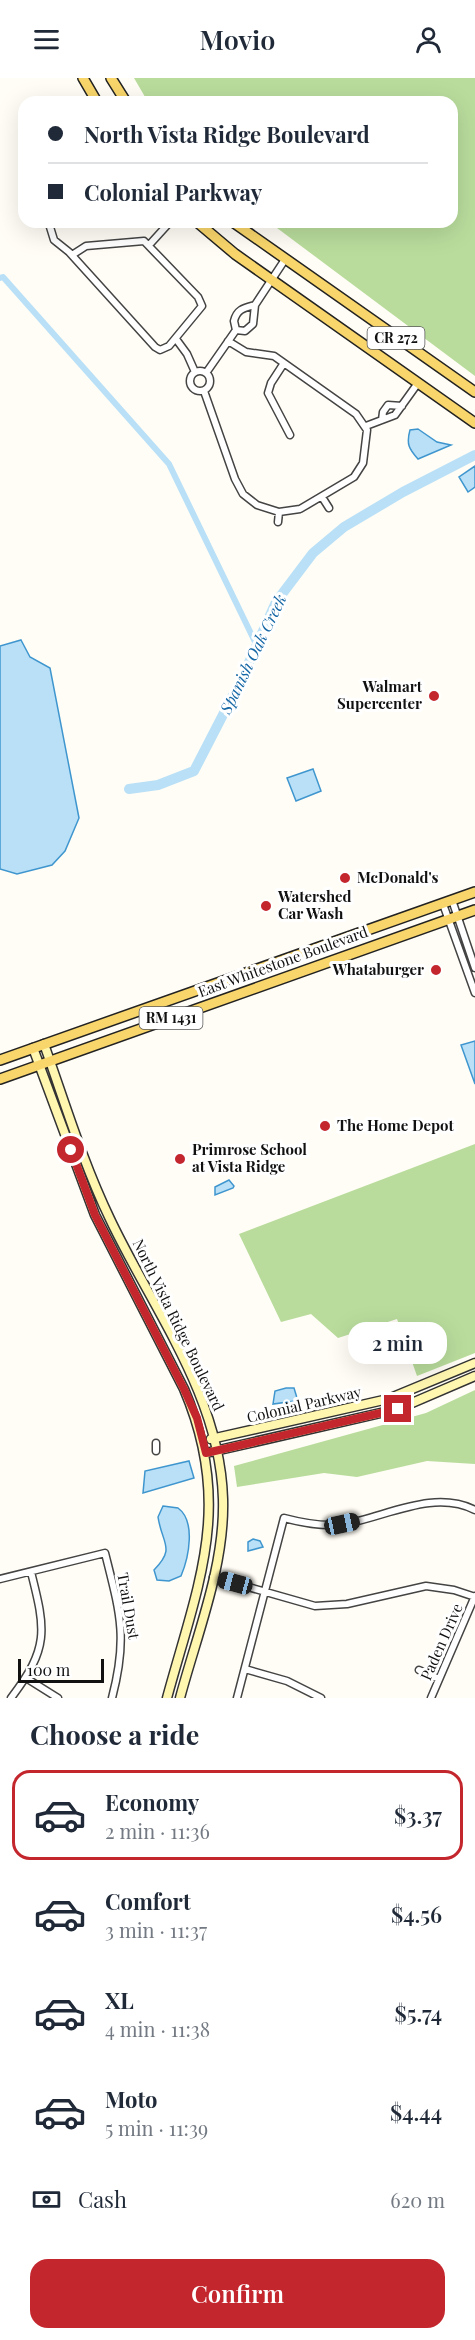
<!DOCTYPE html>
<meta charset="utf-8">
<style>
body{margin:0;font-family:"Playfair Display",serif;background:#f6f6f7;color:#1f2937;height:100vh;display:flex;flex-direction:column;font-size:22px;white-space:nowrap}
*{box-sizing:border-box;margin:0}
p{font-size:20px;color:#747a83}
.icon{flex:none;width:33px;height:33px;fill:none;stroke:currentColor;stroke-width:2;stroke-linecap:round;stroke-linejoin:round}
.map{position:relative;height:1620px;overflow:hidden}
.drawer{display:flex;flex-direction:column;background:#fff;flex:1}
.drawer>*{flex:none}
.guide{position:absolute;left:18px;top:18px;width:440px;height:132px;border-radius:18px;box-shadow:0 6px 24px #0002;display:grid;align-content:center;height:132px;padding:0 30px;background:#fff}
.scale{position:absolute;left:18px;bottom:15px;width:86px;box-sizing:border-box;padding-left:6px;border:3px solid #111;border-top:0;font-size:16px;line-height:21px;white-space:nowrap;color:#111;-webkit-text-stroke:4px #fff;paint-order:stroke}
.end{position:absolute;width:27px;height:27px;margin:-14px;border:8px solid #c4262e;background:#fff;box-shadow:0 0 0 3px #fff}
.from{border-radius:50%}
.bubble{position:absolute;height:42px;border-radius:18px;background:#fff;box-shadow:0 6px 24px #0002;font-size:20px;font-weight:600;line-height:42px;text-align:center}
.car{position:absolute;width:18px;height:36px;margin:-18px -9px;border-radius:8px;box-shadow:0 0 4px 2px #0007;background:linear-gradient(#222 24%,#8ab4d8 0 40%,#222 0 76%,#8ab4d8 0 86%,#222 0)}
.guide b{display:flex;align-items:center;gap:21px;height:57px;font-size:22px}
.guide b+b{border-top:2px solid #e0e1e3}
.guide i{width:15px;height:15px;background:#1f2937}
ul{padding:0;list-style:none}
li{display:flex;align-items:center;gap:18px;height:90px;margin:0 12px 9px;padding:0 18px;border:3px solid transparent;border-radius:18px}
li div{flex:1}
li b{display:block;font-size:22px}
li em{font-style:normal;font-weight:600}
li.active{border-color:#c4262e}
li>.icon{width:54px;height:54px;stroke-width:1.5}
h2{padding:0 30px;font-size:27px;line-height:72px}
.pay{display:flex;align-items:center;gap:15px;height:66px;padding:0 30px;font-size:22px}
.pay p{margin-inline-start:auto}
.button{display:flex;gap:12px;margin-top:auto;padding:12px 30px}
.button a{flex:1;height:69px;border-radius:18px;background:#c4262e;color:#fff;font-size:24px;font-weight:600;line-height:69px;text-align:center}
header{display:flex;justify-content:space-between;align-items:center;height:78px;padding:0 30px;background:#fff;font-size:27px;font-weight:600}
.map>svg:first-child{display:block}
.forest{fill:#b9dc9c}
.water{fill:#b9e0f7;stroke:#3f96cf;stroke-width:1.5}
.lines{fill:none;stroke-linecap:round;stroke-linejoin:round}
.canal{stroke:#b9e0f7;stroke-width:6}
.river{stroke:#b9e0f7;stroke-width:10}
.street-casing{stroke:#444;stroke-width:9}
.secondary-casing{stroke:#333;stroke-width:11}
.primary-casing{stroke:#222;stroke-width:12}
.street{stroke:#fff;stroke-width:6}
.secondary{stroke:#fff6b0;stroke-width:8}
.primary{stroke:#f9d66b;stroke-width:9}
.route{stroke:#c4262e;stroke-width:8}
.poi-dot{fill:#c4262e;stroke:#fff;stroke-width:2}
.labels{text-anchor:middle;stroke-width:6;stroke-linejoin:round;paint-order:stroke}
.shield{fill:#fff;stroke:#585858;stroke-width:1.5}
.shield-label{font-size:14px;font-weight:bold;fill:#111}
.poi-label{font-size:15px;font-weight:bold;fill:#111;stroke:#fff;text-anchor:start}
.street-label{font-size:15px;fill:#111;stroke:#fff}
.water-label{font-size:16px;font-style:italic;fill:#1768a6;stroke:#fff}
</style>
<header><svg class="icon" aria-label="menu" viewBox="0 0 24 24"><path d="M4 6h16M4 12h16M4 18h16"/></svg>Movio<svg class="icon" aria-label="person" viewBox="0 0 24 24"><circle cx="12" cy="8" r="4"/><path d="M4 21q1-7 8-7t8 7"/></svg></header>
<div class="map">
<svg width="475" height="1620" viewBox="0 0 475 1620">
<rect width="100%" height="100%" fill="#fffdf5"/>
<path class="forest" d="M 134,0 L 475,0 L 475,298 L 269,144 L 452,144 L 452,24 L 148,24 Z
M 475,1066 L 475,1275 L 417,1298 L 397,1241 L 338,1260 L 311,1236 L 281,1244 L 239,1156 Z
M 475,1312 L 475,1386 L 427,1383 L 357,1399 L 324,1395 L 237,1409 L 234,1388 L 426,1335 Z"/>
<path class="water" d="M 418,351 L 437,364 L 451,367 L 418,381 C 409,371 406,366 410,352 Z
M 475,388 L 475,409 L 468,414 L 459,399 Z
M 21,562 L 30,579 L 50,590 L 79,740 L 65,773 L 52,787 L 17,796 L 0,791 L 0,568 Z
M 313,691 L 321,713 L 296,723 L 287,700 Z
M 475,963 L 475,1006 L 461,967 Z
M 229,1102 L 234,1108 L 233,1110 L 215,1117 L 215,1109 Z
M 286,1310 L 294,1310 L 297,1320 L 295,1323 L 273,1326 L 275,1313 Z
M 189,1383 L 194,1400 L 143,1415 L 145,1393 Z
M 163,1428 L 178,1430 C 196,1443 189,1479 181,1498 L 169,1503 L 157,1502 L 154,1492 C 176,1470 162,1466 158,1439 Z
M 253,1461 L 260,1463 L 263,1469 L 248,1473 L 248,1464 Z"/>
<g class="lines">
<path class="canal" d="M 0,200 L 3,199 L 169,386 L 257,568"/>
<path class="river" d="M 129,711 L 158,707 L 194,693 L 243,598 L 276,524 L 313,475 L 344,449 L 403,414 L 475,377"/>
<g class="street-casing">
<path id="street" d="M 50,149 L 54,162 L 69,174 L 155,269 L 160,272 L 169,268 L 202,228 L 198,219 L 144,163 L 86,168 L 72,177
M 150,166 L 170,144
M 236,252 L 245,253 L 253,246 L 255,227 L 284,183
M 236,252 L 234,243 C 237,231 244,230 255,227
M 176,261 L 187,276 L 195,294
M 284,285 L 271,305 L 268,315 L 290,357
M190 303a10 10 0 1 1 20 0a10 10 0 1 1-20 0Z
M 206,295 L 236,252
M 204,313 L 235,401 L 243,416 L 257,427 L 279,434 L 300,431 L 354,399 L 363,385 L 367,352 L 356,336 L 274,278 L 246,274 L 228,263
M 382,342 L 383,334 L 388,327 L 402,328
M 366,348 L 395,337 L 418,305
M 322,419 L 329,430
M 278,444 L 279,434
M 452,822 L 475,890
M 443,826 L 475,915
M 156,1365 L 156,1373
M 213,1499 L 315,1528 L 347,1526 L 426,1508 L 454,1512 L 475,1519
M 0,1501 L 105,1475 C 120,1535 128,1559 112,1620
M 245,1591 L 287,1603 L 321,1620
M 419,1592 L 439,1601
M 26,1600 L 58,1620
M 11,1620 C 49,1570 46,1553 31,1494
M 237,1620 L 284,1440 C 303,1445 325,1449 344,1446 C 386,1439 433,1411 475,1432
M 431,1620 L 475,1518"/>
</g>
<g class="secondary-casing">
<path id="secondary" d="M 44,966 C 65,1025 83,1085 110,1141 C 153,1232 220,1317 223,1421 C 225,1488 197,1556 180,1620
M 33,970 L 95,1137 L 184,1311 C 234,1428 198,1506 167,1620
M 211,1361 L 388,1321 L 475,1285
M 206,1375 L 398,1331 L 475,1298"/>
</g>
<g class="primary-casing">
<path id="primary" d="M 83,0 L 97,24
M 111,0 L 126,24
M 197,144 L 235,176 L 475,345
M 233,144 L 475,314
M 0,982 L 475,814
M 0,1001 L 475,832"/>
</g>
<use href="#street" class="street"/>
<use href="#secondary" class="secondary"/>
<use href="#primary" class="primary"/>
</g>
<g class="lines">
<path class="route" d="M 71,1072 L 95,1137 L 184,1311 L 197,1340 L 206,1375 L 398,1331"/>
</g>
<g class="poi-dot">
<circle cx="434" cy="618" r="6"/>
<circle cx="345" cy="800" r="6"/>
<circle cx="266" cy="828" r="6"/>
<circle cx="436" cy="892" r="6"/>
<circle cx="325" cy="1048" r="6"/>
<circle cx="180" cy="1081" r="6"/>
</g>
<g class="labels">
<g class="shield">
<rect x="367.5" y="249" width="57" height="22" rx="4.5"/>
<rect x="139.5" y="929" width="63" height="22" rx="4.5"/>
</g>
<g class="shield-label">
<text x="396" y="265">CR 272</text>
<text x="171" y="945">RM 1431</text>
</g>
<g class="poi-label">
<text x="422" y="614" text-anchor="end">Walmart<tspan x="422" dy="17">Supercenter</tspan></text>
<text x="357" y="805">McDonald's</text>
<text x="278" y="824">Watershed<tspan x="278" dy="17">Car Wash</tspan></text>
<text x="424" y="897" text-anchor="end">Whataburger</text>
<text x="337" y="1053">The Home Depot</text>
<text x="192" y="1077">Primrose School<tspan x="192" dy="17">at Vista Ridge</tspan></text>
</g>
<g class="street-label">
<text transform="translate(283 884) rotate(-20)" y="5">East Whitestone Boulevard</text>
<text transform="translate(178 1247) rotate(64)" y="5">North Vista Ridge Boulevard</text>
<text transform="translate(304 1327) rotate(-13)" y="5">Colonial Parkway</text>
<text transform="translate(128 1528) rotate(80)" y="5">Trail Dust</text>
<text transform="translate(442 1564) rotate(-66)" y="5">Paden Drive</text>
</g>
<g class="water-label">
<text transform="translate(253 576) rotate(-64)" y="6">Spanish Oak Creek</text>
</g>
</g>
</svg>
<div class="scale">100 m</div>
<i class="end from" style="left:71px;top:1072px"></i>
<i class="end" style="left:398px;top:1331px"></i>
<div class="bubble" style="left:348px;top:1244px;width:99px">2 min</div>
<i class="car" style="left:342px;top:1446px;rotate:78deg"></i>
<i class="car" style="left:235px;top:1505px;rotate:285deg"></i>
<div class="guide">
<b><i class="from"></i>North Vista Ridge Boulevard</b>
<b><i></i>Colonial Parkway</b>
</div>
</div>
<section class="drawer">
<h2>Choose a ride</h2>
<ul>
<li class="active"><svg class="icon" aria-label="car" viewBox="0 0 24 24"><path d="M5 17H2v-5l4-1 3-4h7l3 4 3 1v5h-3M9 17h6M6 11h13"/><circle cx="7" cy="17" r="2"/><circle cx="17" cy="17" r="2"/></svg><div><b>Economy</b><p>2 min · 11:36</p></div><em>$3.37</em></li>
<li><svg class="icon" aria-label="car" viewBox="0 0 24 24"><path d="M5 17H2v-5l4-1 3-4h7l3 4 3 1v5h-3M9 17h6M6 11h13"/><circle cx="7" cy="17" r="2"/><circle cx="17" cy="17" r="2"/></svg><div><b>Comfort</b><p>3 min · 11:37</p></div><em>$4.56</em></li>
<li><svg class="icon" aria-label="car" viewBox="0 0 24 24"><path d="M5 17H2v-5l4-1 3-4h7l3 4 3 1v5h-3M9 17h6M6 11h13"/><circle cx="7" cy="17" r="2"/><circle cx="17" cy="17" r="2"/></svg><div><b>XL</b><p>4 min · 11:38</p></div><em>$5.74</em></li>
<li><svg class="icon" aria-label="car" viewBox="0 0 24 24"><path d="M5 17H2v-5l4-1 3-4h7l3 4 3 1v5h-3M9 17h6M6 11h13"/><circle cx="7" cy="17" r="2"/><circle cx="17" cy="17" r="2"/></svg><div><b>Moto</b><p>5 min · 11:39</p></div><em>$4.44</em></li>
</ul>
<div class="pay"><svg class="icon" aria-label="cash" viewBox="0 0 24 24"><path d="M3 7h18v10H3z"/><circle cx="12" cy="12" r="2"/></svg>Cash<p>620 m</p></div>
<div class="button"><a>Confirm</a></div>
</section>
